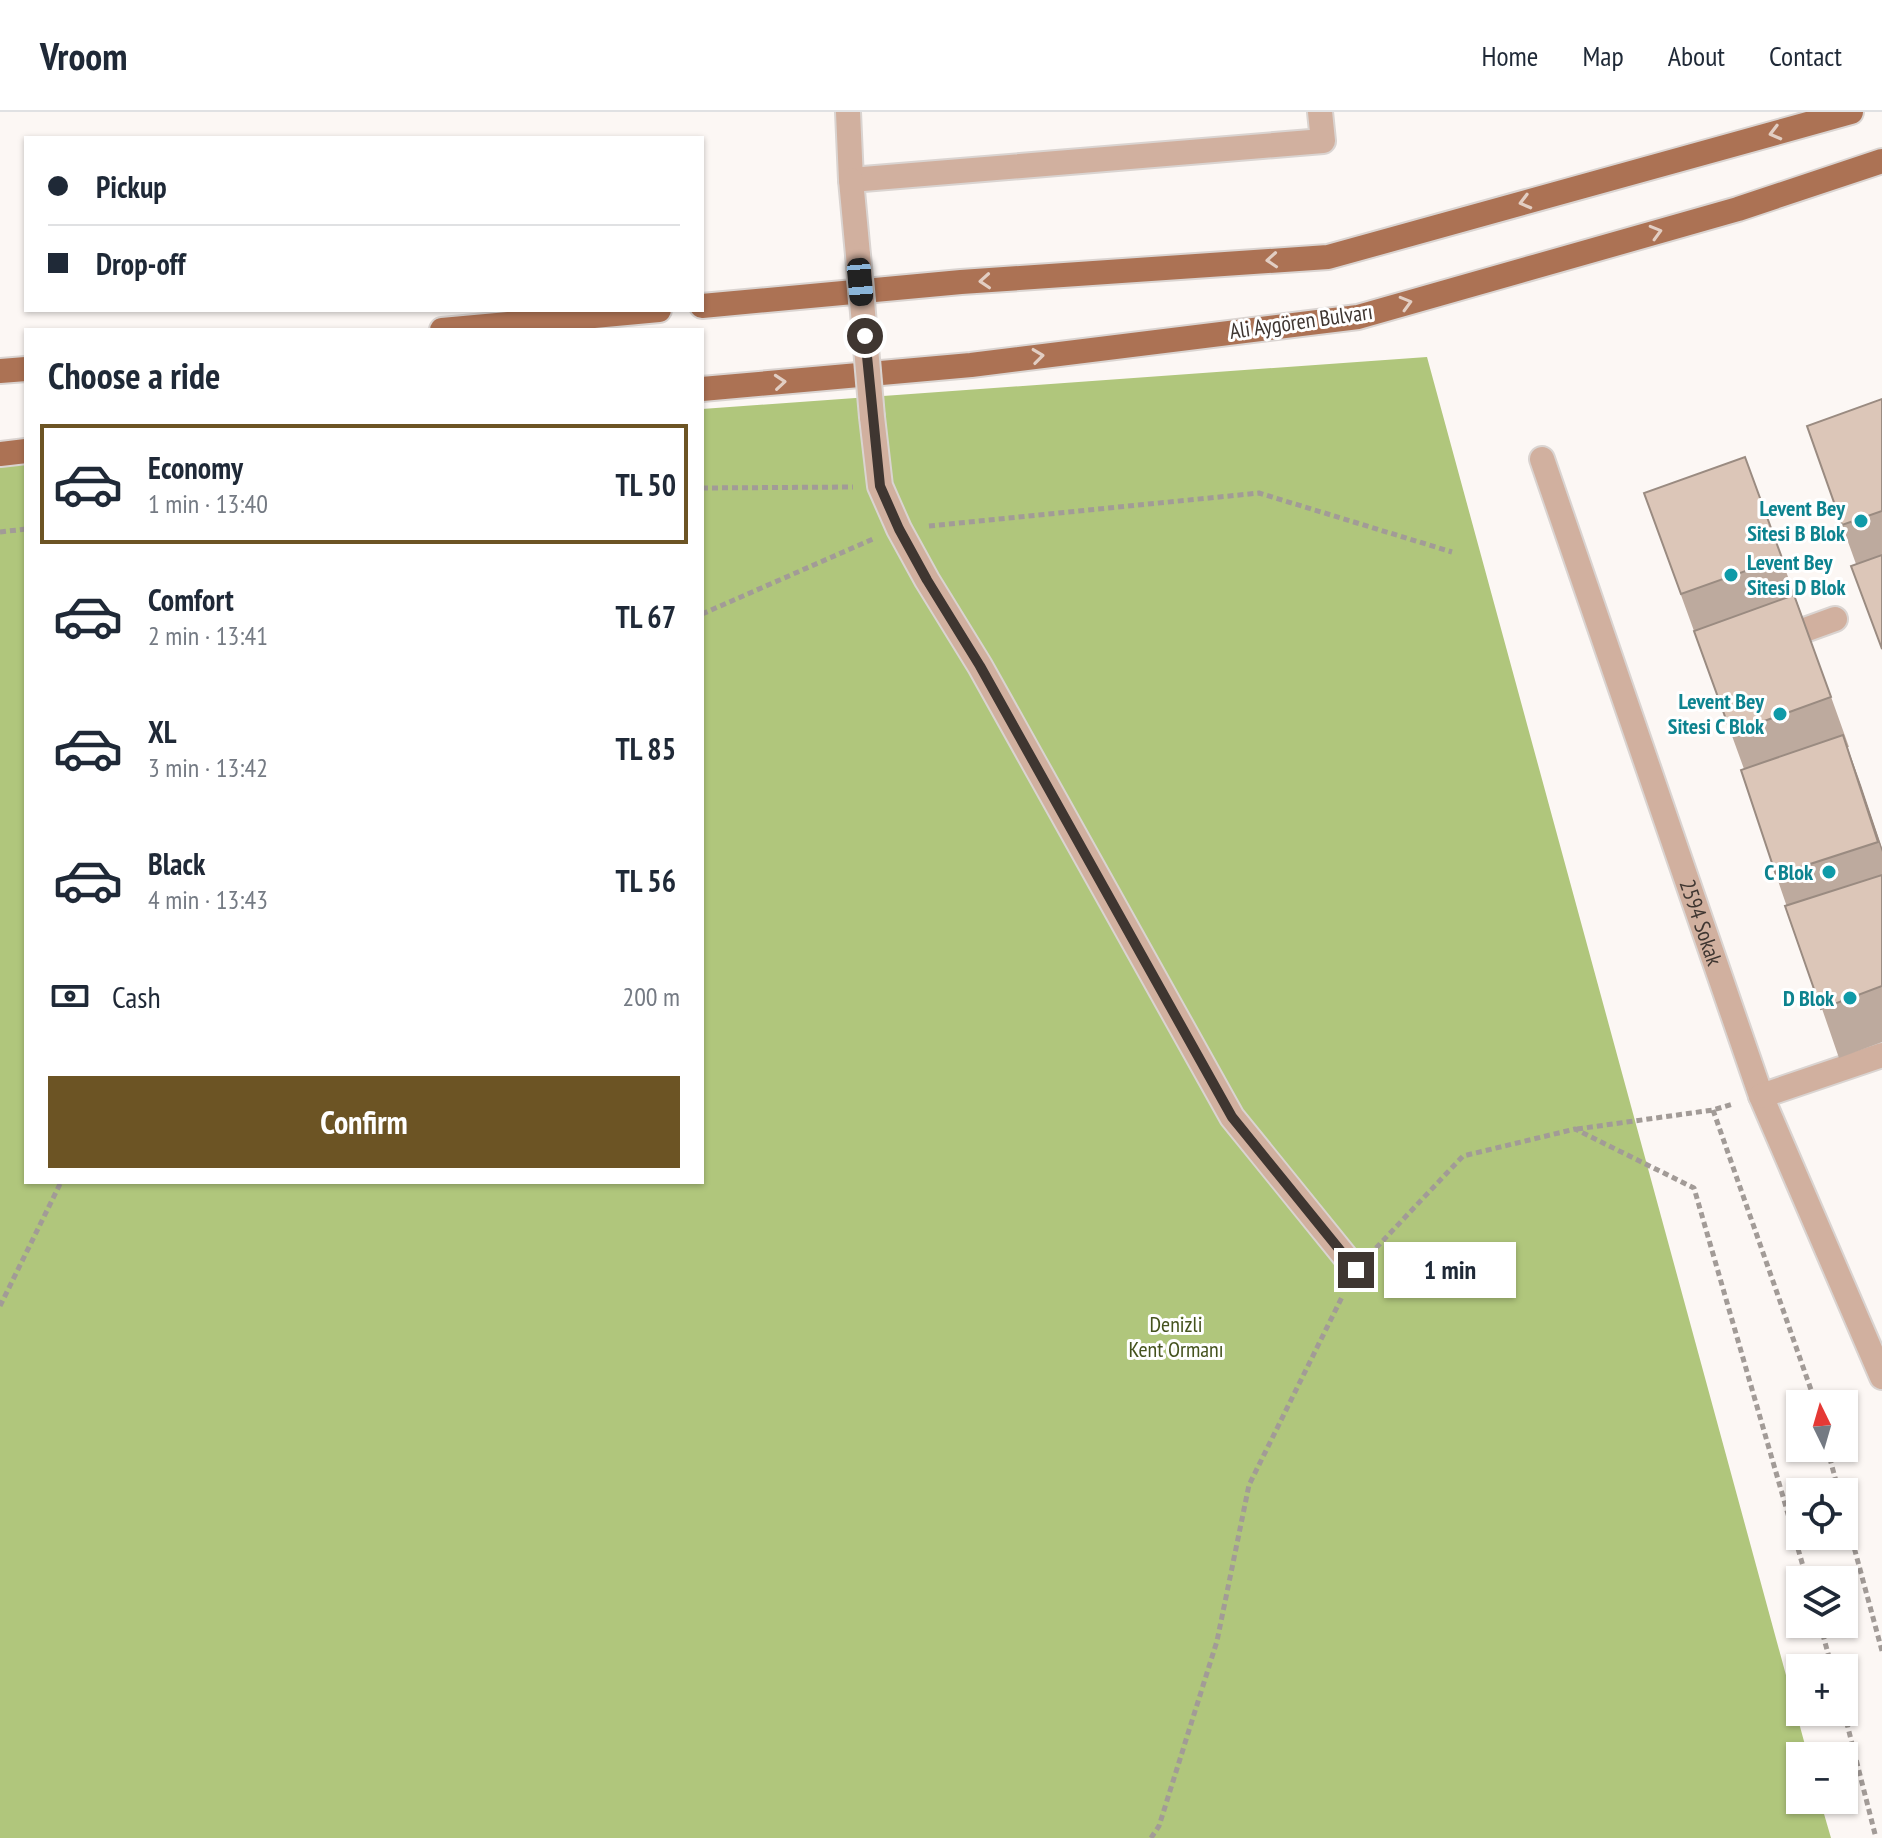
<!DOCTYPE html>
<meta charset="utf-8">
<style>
body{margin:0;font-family:"PT Sans Narrow",sans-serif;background:#f6f6f7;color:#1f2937;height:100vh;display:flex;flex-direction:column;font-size:30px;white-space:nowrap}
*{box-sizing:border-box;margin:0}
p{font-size:26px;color:#747a83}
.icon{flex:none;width:44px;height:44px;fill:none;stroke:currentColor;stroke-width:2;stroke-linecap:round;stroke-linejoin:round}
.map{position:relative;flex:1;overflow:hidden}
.sheet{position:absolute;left:24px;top:216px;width:680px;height:856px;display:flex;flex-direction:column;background:#fff;border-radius:0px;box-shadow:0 2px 6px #0004}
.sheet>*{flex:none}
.guide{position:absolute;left:24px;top:24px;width:680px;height:176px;border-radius:0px;box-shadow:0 2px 6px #0004;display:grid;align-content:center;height:176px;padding:0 24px;background:#fff}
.needle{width:52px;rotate:355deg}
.fabs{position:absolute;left:1786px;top:1278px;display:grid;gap:16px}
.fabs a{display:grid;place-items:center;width:72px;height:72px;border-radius:0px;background:#fff;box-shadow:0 2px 6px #0004;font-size:40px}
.end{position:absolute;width:36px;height:36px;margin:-18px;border:10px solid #3f3631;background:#fff;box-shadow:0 0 0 4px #fff}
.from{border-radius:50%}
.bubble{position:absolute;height:56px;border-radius:0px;background:#fff;box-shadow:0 2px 6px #0004;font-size:26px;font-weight:600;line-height:56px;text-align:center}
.car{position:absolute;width:24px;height:48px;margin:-24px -12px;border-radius:10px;box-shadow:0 0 6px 2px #0007;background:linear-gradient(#222 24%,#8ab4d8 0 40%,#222 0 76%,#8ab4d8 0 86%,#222 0)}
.guide b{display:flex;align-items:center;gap:28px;height:76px;font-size:30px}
.guide b+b{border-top:2px solid #e0e1e3}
.guide i{width:20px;height:20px;background:#1f2937}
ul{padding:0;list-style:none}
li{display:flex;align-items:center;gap:24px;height:120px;margin:0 16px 12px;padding:0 8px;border:4px solid transparent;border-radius:0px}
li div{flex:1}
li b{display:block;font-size:30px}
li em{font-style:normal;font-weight:600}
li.selected{border-color:#6c5424}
li>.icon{width:72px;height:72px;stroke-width:1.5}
h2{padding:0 24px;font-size:36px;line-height:96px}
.pay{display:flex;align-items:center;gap:20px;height:88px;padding:0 24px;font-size:30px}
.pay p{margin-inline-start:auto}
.cta{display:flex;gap:16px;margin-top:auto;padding:16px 24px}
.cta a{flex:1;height:92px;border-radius:0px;background:#6c5424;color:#fff;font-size:32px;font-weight:600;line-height:92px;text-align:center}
header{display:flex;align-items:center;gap:48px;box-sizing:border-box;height:112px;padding:0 40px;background:#fff;border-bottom:2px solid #e0e1e3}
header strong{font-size:38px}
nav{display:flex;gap:44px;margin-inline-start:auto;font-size:28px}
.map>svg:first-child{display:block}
.forest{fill:#b0c67c}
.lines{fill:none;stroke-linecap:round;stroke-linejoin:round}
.minor-casing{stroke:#dad4d1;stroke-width:28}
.major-casing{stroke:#dad4d1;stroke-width:28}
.path{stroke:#a29b97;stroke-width:5;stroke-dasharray:6 4;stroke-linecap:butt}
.minor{stroke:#d1b09f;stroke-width:24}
.major{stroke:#ac7254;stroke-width:24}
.minor-bridge-casing{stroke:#dad4d1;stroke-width:28;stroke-linecap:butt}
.minor-bridge{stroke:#d1b09f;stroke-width:24}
.wall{fill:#bdaa9e}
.shaded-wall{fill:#9a8b81}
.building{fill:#dcc6b8;stroke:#9a8b81;stroke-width:2}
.oneway{stroke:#e2cec3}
.route{stroke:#3f3631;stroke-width:10}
.culture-dot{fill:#0f9aa8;stroke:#fff;stroke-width:3}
.labels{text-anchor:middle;stroke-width:6;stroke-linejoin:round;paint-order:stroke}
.street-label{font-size:22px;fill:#3f3631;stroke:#fff}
.culture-label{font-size:22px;font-weight:bold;fill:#0d838f;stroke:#fff;text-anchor:end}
.park-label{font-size:22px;fill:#45531e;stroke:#fff}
</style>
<header>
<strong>Vroom</strong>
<nav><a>Home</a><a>Map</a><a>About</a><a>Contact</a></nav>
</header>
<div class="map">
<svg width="1882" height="1726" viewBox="0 0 1882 1726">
<rect width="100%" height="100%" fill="#fcf7f4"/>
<path class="forest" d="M 1427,245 L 1808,1644 L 1800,1644 L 1800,1688 L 1820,1688 L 1831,1726 L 0,1726 L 0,346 L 26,344 L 26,1070 L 702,1070 L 702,297 Z"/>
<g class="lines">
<g class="minor-casing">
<g id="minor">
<path d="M 848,0 L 851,68 L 1323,29 L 1320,0"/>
<path d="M 851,68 L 858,143"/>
<path d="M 872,305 L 880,374 L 899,417 L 927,468 L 980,554 L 1232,1005 L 1356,1158"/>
<path id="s1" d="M 1542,347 L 1761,984 L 1882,1265"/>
<path d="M 1777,528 L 1835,507"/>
<path d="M 1761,984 L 1882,943"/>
</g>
</g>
<g class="major-casing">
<path id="major" d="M 702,194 L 961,170 L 1328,145 L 1851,0
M 442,218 L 659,198
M 0,259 L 26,257
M 702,277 L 971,253 L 1358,205 L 1738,97 L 1882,49
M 0,342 L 26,339"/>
</g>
<path class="path" d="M 702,376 L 853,375
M 929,414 L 1259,381 L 1452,440
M 0,420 L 26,417
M 702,502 L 873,427
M 1713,998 L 1816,1292
M 1577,1017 L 1713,998 L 1733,992
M 1376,1136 L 1463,1044 L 1575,1017 L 1694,1076 L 1807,1468
M 0,1194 L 61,1070
M 1827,1336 L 1839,1380
M 1844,1398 L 1882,1539
M 1820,1512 L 1832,1556
M 1844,1600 L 1876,1726
M 1151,1726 L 1159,1714 L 1217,1529 L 1249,1373 L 1343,1183"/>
<use href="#minor" class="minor"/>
<use href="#major" class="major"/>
<g class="minor-bridge-casing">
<path id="minor-bridge" d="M 858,143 L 872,305"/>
</g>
<use href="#minor-bridge" class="minor-bridge"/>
</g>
<path class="wall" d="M 1882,287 L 1882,538 L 1856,452 L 1842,413 Z
M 1745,345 L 1849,635 L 1847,635 L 1882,736 L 1882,930 L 1839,946 L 1776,763 L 1744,657 L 1644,381 Z"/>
<path class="shaded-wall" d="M 1843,623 L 1861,673 L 1882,736 L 1882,740 Z"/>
<path class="building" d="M 1882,287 L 1882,399 L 1842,413 L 1807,314 Z
M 1745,345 L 1782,446 L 1681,482 L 1644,381 Z
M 1882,443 L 1882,537 L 1851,454 Z
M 1794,483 L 1831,585 L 1731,621 L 1694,519 Z
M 1843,623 L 1878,730 L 1776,763 L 1741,658 Z
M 1882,763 L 1882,874 L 1821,897 L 1785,794 Z"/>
<defs><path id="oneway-chevron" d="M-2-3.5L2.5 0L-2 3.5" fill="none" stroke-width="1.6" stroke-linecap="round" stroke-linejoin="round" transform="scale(2)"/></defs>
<g class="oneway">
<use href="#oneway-chevron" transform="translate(1775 21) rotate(165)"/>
<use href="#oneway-chevron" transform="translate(1525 90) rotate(165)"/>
<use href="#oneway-chevron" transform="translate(1656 120) rotate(-16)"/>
<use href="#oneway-chevron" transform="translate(1272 148) rotate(176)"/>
<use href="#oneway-chevron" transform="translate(985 169) rotate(176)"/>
<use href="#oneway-chevron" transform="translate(1406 191) rotate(-16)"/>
<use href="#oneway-chevron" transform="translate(1038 244) rotate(-7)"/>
<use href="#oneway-chevron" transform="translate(780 270) rotate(-5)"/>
</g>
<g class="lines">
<path class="route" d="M 865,224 L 880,374 L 899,417 L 927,468 L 980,554 L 1232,1005 L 1356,1158"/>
</g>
<g class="culture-dot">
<circle cx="1861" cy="409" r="8"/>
<circle cx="1731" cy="463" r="8"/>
<circle cx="1780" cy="602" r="8"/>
<circle cx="1829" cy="760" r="8"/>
<circle cx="1850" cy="886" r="8"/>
</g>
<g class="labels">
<g class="street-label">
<text transform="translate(1301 209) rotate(-8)" y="8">Ali Aygören Bulvarı</text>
<text dy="8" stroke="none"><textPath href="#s1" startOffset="490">2594 Sokak</textPath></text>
</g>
<g class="culture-label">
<text x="1845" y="404">Levent Bey<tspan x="1845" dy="25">Sitesi B Blok</tspan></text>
<text x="1747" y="458" text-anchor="start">Levent Bey<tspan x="1747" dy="25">Sitesi D Blok</tspan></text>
<text x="1764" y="597">Levent Bey<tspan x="1764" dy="25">Sitesi C Blok</tspan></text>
<text x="1813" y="768">C Blok</text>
<text x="1834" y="894">D Blok</text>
</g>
<g class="park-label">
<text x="1176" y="1220">Denizli<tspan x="1176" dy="25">Kent Ormanı</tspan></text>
</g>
</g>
</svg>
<div class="fabs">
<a><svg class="needle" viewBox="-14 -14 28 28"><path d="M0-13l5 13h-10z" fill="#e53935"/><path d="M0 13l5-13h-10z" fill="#747a83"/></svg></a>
<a><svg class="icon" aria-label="locate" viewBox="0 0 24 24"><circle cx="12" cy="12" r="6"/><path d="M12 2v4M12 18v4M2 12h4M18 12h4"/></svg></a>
<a><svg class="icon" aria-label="layers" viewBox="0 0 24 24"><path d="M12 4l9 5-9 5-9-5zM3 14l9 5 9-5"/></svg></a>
<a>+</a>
<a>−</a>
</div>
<i class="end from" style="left:865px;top:224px"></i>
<i class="end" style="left:1356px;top:1158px"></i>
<div class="bubble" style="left:1384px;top:1130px;width:132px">1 min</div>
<i class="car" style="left:860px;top:170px;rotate:175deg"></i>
<div class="guide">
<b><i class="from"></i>Pickup</b>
<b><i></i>Drop-off</b>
</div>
<section class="sheet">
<h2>Choose a ride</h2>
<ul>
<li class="selected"><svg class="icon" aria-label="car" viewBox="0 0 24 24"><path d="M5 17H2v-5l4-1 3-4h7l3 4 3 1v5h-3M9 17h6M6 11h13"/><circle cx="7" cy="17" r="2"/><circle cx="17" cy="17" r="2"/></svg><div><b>Economy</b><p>1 min · 13:40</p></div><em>TL 50</em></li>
<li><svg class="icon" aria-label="car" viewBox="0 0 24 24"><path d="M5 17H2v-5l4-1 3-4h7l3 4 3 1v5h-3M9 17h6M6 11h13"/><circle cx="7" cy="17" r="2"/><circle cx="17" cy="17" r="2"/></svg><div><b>Comfort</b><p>2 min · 13:41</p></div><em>TL 67</em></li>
<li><svg class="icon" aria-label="car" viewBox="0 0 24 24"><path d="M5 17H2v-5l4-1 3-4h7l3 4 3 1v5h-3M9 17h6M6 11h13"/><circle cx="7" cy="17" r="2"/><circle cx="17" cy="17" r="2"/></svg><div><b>XL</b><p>3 min · 13:42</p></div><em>TL 85</em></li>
<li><svg class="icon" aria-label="car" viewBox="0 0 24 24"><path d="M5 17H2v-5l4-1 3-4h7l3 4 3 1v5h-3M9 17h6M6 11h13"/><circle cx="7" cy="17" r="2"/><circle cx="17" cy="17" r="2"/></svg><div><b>Black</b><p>4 min · 13:43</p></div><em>TL 56</em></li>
</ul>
<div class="pay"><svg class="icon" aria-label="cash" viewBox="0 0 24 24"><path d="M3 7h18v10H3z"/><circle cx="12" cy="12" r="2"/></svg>Cash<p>200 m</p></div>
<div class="cta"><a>Confirm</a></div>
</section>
</div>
